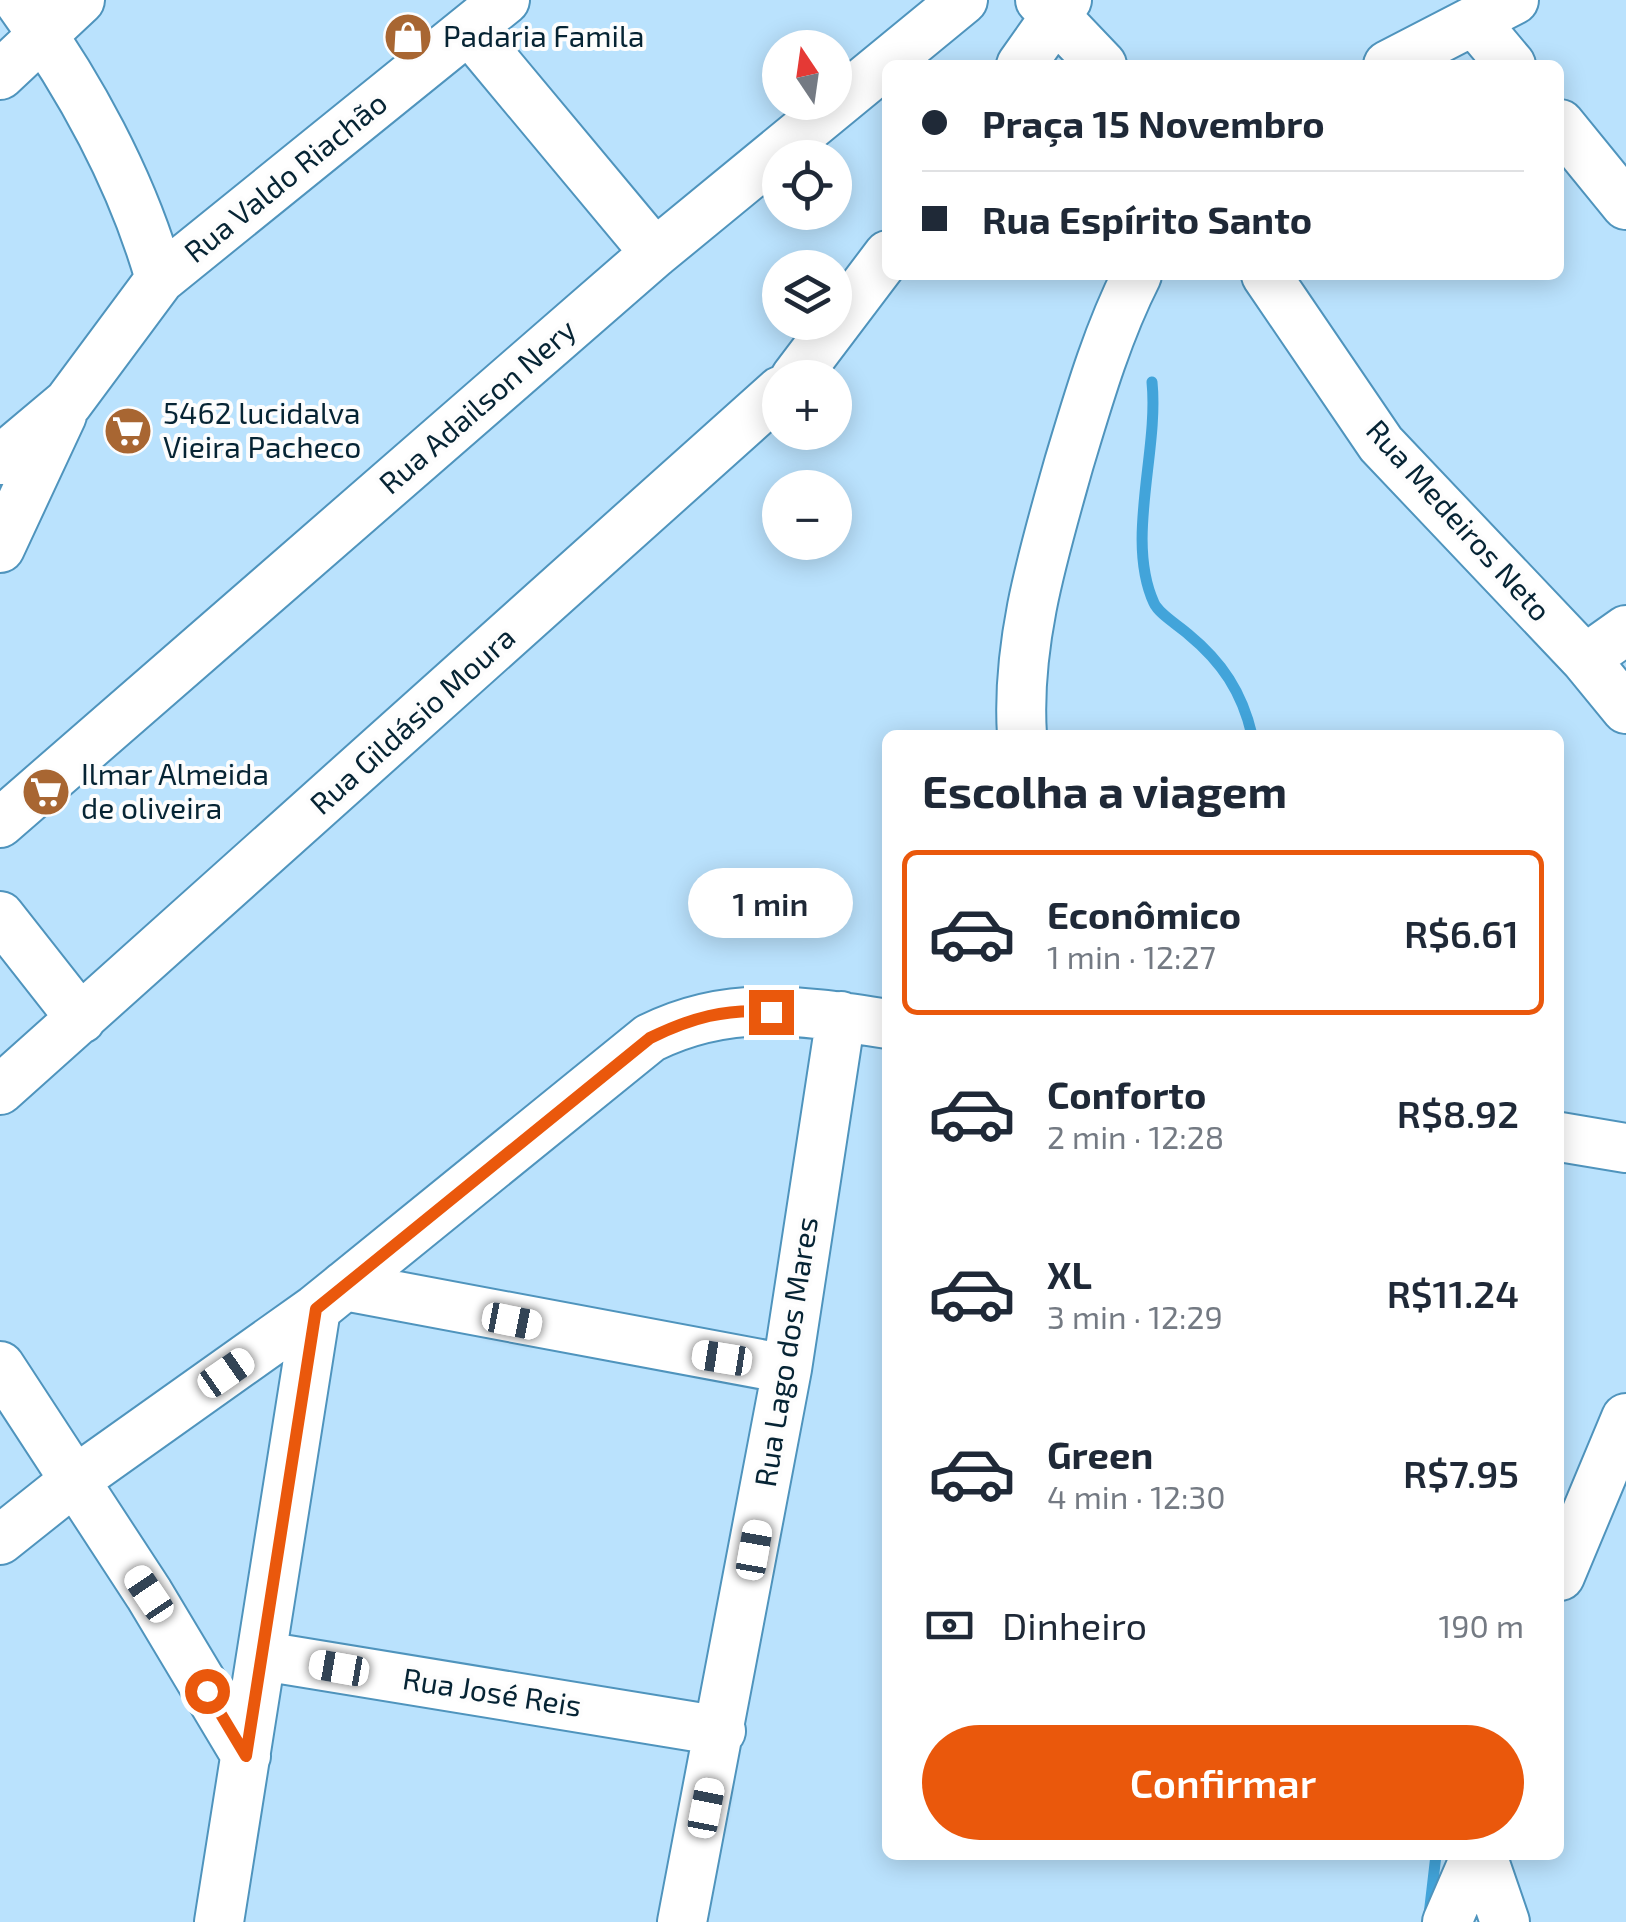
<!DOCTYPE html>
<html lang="pt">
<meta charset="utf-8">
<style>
body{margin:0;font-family:"Exo 2",sans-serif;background:#f2f2f3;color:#1f2937;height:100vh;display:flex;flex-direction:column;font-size:38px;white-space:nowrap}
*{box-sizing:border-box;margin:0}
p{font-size:32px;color:#747a83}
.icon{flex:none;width:55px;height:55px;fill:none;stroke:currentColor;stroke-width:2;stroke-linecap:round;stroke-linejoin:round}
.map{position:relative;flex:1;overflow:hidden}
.drawer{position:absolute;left:882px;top:730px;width:682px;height:1130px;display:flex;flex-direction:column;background:#fff;border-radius:15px;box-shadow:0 5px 25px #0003}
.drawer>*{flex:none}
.guide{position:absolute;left:882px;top:60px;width:682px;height:220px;border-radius:15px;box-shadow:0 5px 25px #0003;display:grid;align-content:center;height:220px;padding:0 40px;background:#fff}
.needle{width:65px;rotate:347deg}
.buttons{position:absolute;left:762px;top:30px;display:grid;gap:20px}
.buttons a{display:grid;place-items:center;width:90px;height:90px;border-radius:50%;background:#fff;box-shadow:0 5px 25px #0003;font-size:50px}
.end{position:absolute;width:45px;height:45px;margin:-22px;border:12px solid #ea580c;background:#fff;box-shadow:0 0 0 5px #fff}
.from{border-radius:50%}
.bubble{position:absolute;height:70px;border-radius:35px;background:#fff;box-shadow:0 5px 25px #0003;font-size:32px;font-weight:600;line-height:70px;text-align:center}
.car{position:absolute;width:30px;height:60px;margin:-30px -15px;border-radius:12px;box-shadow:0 0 8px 2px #0007;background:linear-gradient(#fff 24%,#345 0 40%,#fff 0 76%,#345 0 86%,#fff 0)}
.guide b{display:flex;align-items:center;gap:35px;height:95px;font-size:38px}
.guide b+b{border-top:2px solid #e0e1e3}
.guide i{width:25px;height:25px;background:#1f2937}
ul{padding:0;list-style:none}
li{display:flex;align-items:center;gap:30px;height:165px;margin:0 20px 15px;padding:0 20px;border:5px solid transparent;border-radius:15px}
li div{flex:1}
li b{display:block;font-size:38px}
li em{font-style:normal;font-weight:600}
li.on{border-color:#ea580c}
li>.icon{width:90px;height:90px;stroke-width:1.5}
h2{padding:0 40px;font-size:45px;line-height:120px}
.pay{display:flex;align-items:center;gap:25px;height:110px;padding:0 40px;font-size:38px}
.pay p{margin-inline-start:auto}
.button{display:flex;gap:20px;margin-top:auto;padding:20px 40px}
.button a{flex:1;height:115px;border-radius:60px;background:#ea580c;color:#fff;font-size:40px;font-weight:600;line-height:115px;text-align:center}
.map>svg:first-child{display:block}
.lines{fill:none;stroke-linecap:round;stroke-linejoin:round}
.stream{stroke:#42a4da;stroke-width:11}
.minor-casing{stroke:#4f94bd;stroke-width:52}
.minor{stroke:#fff;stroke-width:48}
.route{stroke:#ea580c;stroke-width:12}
.labels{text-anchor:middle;stroke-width:8;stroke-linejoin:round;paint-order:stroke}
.poi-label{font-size:30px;fill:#062434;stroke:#fdfdfd;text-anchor:start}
.street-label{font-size:30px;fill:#062434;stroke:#fdfdfd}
</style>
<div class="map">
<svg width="1626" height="1922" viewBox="0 0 1626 1922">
<rect width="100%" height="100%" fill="#bae2fd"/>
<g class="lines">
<path class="stream" d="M 1152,382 C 1159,451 1125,540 1154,603 C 1159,614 1178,625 1188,634 C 1222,662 1242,692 1252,735
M 1429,1915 L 1436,1855"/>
<g class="minor-casing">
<path id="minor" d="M 18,0 C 79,83 132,180 160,279
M 1040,0 L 1102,65
M 1475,22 L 1511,65
M 469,30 L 655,253
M 1021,65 L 1067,0
M 1388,65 L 1514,0
M 0,75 L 80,0
M 1560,124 L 1626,205
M 1266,275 L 1381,444 L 1585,659 L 1626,709
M 795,378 L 888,255
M 0,460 L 68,403 L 160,279 L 505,0
M 0,548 L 62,415
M 1585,659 L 1626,630
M 1022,735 C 1016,642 1044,552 1069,463 C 1088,400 1107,334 1137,275
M 0,823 L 655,253 L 963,0
M 0,916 L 81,1019
M 0,1090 L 780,391
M 1560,1137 L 1626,1148
M 344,1286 L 787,1369
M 0,1366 L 149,1594 L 246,1756
M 0,1540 L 74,1481 L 316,1309 L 650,1038 C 730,998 803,1011 888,1024
M 1560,1576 L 1626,1418
M 263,1656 L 721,1731
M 1482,1855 L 1505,1922
M 219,1922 L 316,1309
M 682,1922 L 787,1369 L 841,1016
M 1447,1922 L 1476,1855"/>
</g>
<use href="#minor" class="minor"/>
</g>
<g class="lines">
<path class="route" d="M 207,1691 L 246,1756 L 316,1309 L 650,1038 C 691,1018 726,1008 771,1012"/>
</g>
<defs>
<g id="shop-disc" transform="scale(2.5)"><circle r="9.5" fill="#a86632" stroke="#fdfdfd"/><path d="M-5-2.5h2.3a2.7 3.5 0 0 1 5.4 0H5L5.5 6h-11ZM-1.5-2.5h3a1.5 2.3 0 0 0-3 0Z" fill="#fff"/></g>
<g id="supermarket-disc" transform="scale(2.5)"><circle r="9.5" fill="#a86632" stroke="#fdfdfd"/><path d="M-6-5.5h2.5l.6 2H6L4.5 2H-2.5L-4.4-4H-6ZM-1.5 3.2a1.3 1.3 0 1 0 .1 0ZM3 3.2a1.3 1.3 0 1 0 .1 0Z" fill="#fff"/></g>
</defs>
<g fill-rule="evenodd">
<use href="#shop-disc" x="408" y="37"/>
<use href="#supermarket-disc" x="128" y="431"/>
<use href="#supermarket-disc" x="46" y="792"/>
</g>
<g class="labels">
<g class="poi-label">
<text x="443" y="47">Padaria Famila</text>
<text x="163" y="424">5462 lucidalva<tspan x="163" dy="34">Vieira Pacheco</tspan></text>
<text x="81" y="785">Ilmar Almeida<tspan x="81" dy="34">de oliveira</tspan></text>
</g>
<g class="street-label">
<text transform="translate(286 178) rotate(-39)" y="10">Rua Valdo Riachão</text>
<text transform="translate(478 407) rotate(-41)" y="10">Rua Adailson Nery</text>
<text transform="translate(1458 521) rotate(48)" y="10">Rua Medeiros Neto</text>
<text transform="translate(413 721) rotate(-42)" y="10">Rua Gildásio Moura</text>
<text transform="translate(787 1352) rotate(-81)" y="10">Rua Lago dos Mares</text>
<text transform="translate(492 1693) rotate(9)" y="10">Rua José Reis</text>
</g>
</g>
</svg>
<div class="buttons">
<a><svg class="needle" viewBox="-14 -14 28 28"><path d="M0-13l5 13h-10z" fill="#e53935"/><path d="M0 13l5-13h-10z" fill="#747a83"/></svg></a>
<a><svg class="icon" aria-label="locate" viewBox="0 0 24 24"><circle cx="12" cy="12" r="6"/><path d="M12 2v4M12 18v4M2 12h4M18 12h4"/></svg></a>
<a><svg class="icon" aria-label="layers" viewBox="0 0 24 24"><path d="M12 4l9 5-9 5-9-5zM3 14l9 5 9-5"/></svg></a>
<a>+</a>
<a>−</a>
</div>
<i class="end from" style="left:207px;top:1691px"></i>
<i class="end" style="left:771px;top:1012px"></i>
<div class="bubble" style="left:688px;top:868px;width:165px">1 min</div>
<i class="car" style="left:512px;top:1321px;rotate:101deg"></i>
<i class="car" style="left:722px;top:1358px;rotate:279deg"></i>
<i class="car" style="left:226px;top:1373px;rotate:55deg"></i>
<i class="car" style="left:754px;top:1550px;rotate:10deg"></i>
<i class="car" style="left:149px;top:1594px;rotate:326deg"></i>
<i class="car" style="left:339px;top:1668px;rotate:280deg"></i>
<i class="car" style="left:706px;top:1808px;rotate:11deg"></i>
<div class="guide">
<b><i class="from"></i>Praça 15 Novembro</b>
<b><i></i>Rua Espírito Santo</b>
</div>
<section class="drawer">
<h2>Escolha a viagem</h2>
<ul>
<li class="on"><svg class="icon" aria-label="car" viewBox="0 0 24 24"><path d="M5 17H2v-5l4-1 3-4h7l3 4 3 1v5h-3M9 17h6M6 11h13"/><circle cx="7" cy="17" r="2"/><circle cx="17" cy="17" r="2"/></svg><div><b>Econômico</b><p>1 min · 12:27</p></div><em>R$6.61</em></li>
<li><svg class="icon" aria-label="car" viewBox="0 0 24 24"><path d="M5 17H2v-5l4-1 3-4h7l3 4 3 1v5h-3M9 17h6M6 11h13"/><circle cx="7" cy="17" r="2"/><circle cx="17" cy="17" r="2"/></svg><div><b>Conforto</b><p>2 min · 12:28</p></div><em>R$8.92</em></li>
<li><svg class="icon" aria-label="car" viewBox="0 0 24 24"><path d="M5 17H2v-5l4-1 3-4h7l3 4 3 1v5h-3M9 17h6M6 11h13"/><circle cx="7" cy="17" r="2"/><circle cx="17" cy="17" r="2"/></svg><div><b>XL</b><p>3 min · 12:29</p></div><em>R$11.24</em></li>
<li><svg class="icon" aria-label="car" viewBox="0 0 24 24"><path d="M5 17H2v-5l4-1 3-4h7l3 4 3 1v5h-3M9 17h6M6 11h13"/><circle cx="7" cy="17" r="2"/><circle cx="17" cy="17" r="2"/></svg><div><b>Green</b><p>4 min · 12:30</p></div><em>R$7.95</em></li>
</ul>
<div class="pay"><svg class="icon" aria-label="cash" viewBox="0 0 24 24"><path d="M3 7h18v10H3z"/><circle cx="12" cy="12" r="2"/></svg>Dinheiro<p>190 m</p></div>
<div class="button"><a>Confirmar</a></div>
</section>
</div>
